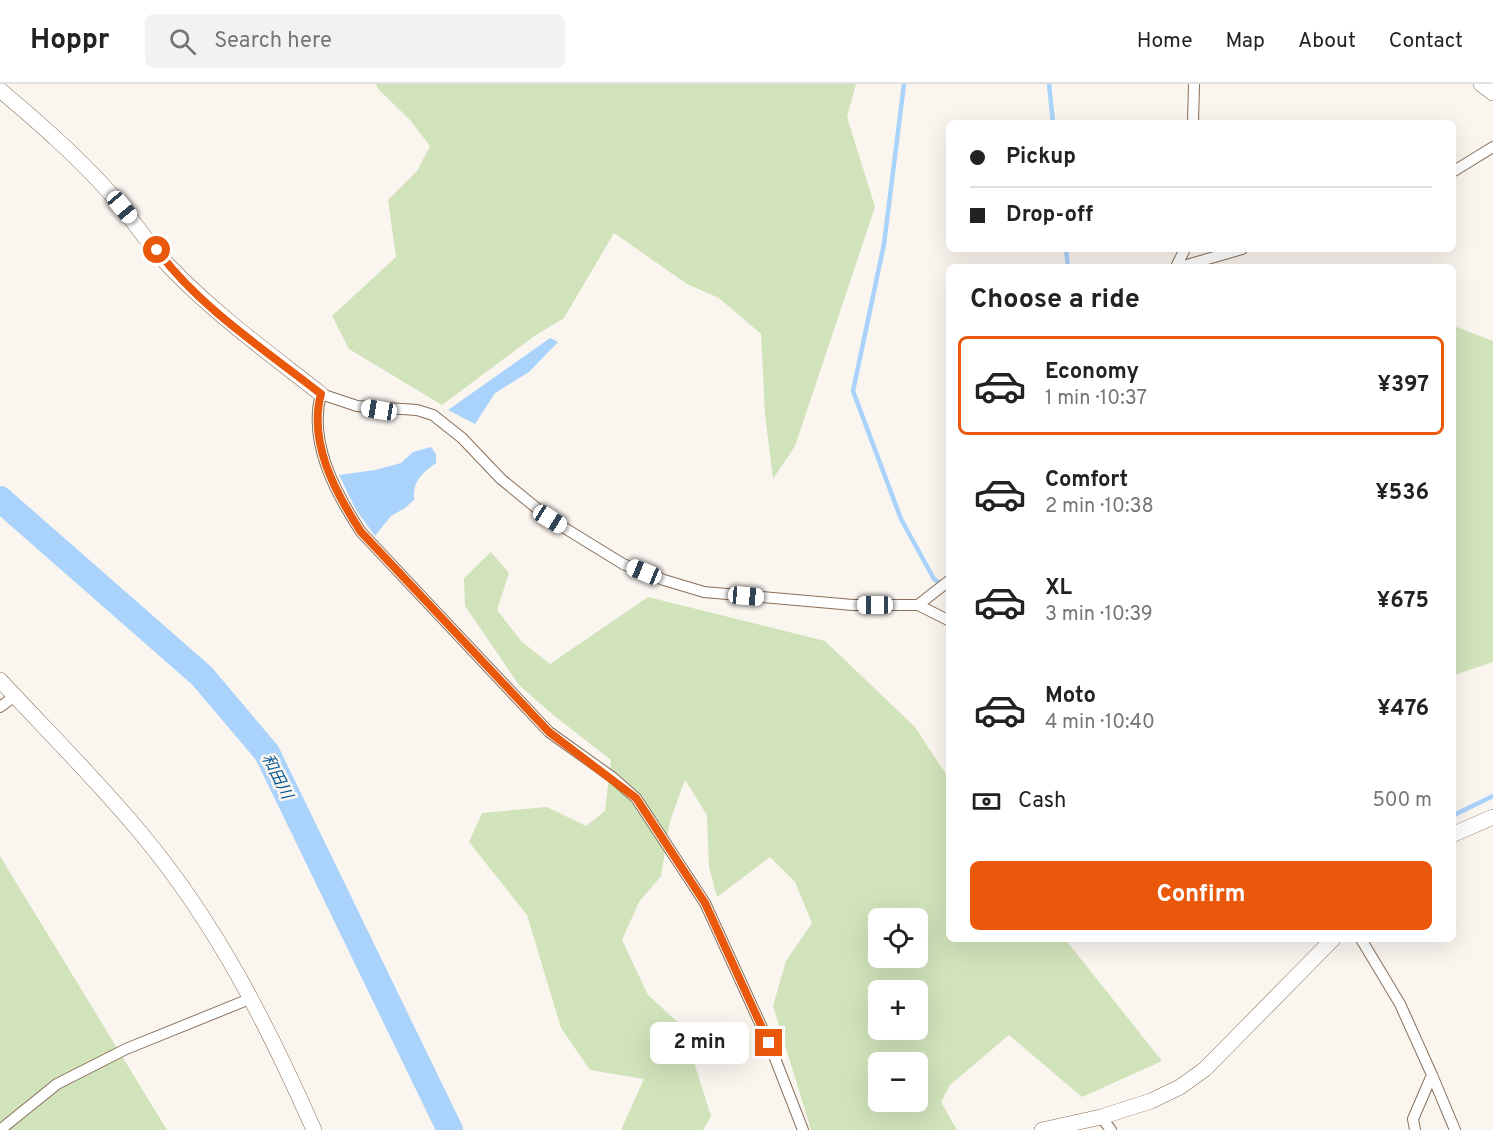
<!DOCTYPE html>
<meta charset="utf-8">
<style>
body{margin:0;font-family:Overpass,"Noto Sans JP",sans-serif;background:#f2f2f2;color:#222;height:100vh;display:flex;flex-direction:column;font-size:22px;white-space:nowrap}
*{box-sizing:border-box;margin:0}
p{font-size:20px;color:#767676}
.icon{flex:none;width:33px;height:33px;fill:none;stroke:currentColor;stroke-width:2;stroke-linecap:round;stroke-linejoin:round}
.map{position:relative;flex:1;overflow:hidden}
.sheet{position:absolute;left:946px;top:180px;width:510px;height:678px;display:flex;flex-direction:column;background:#fff;border-radius:9px;box-shadow:0 6px 24px #0002}
.sheet>*{flex:none}
.guide{position:absolute;left:946px;top:36px;width:510px;height:132px;border-radius:9px;box-shadow:0 6px 24px #0002;display:grid;align-content:center;height:132px;padding:0 24px;background:#fff}
.buttons{position:absolute;left:868px;top:824px;display:grid;gap:12px}
.buttons a{display:grid;place-items:center;width:60px;height:60px;border-radius:9px;background:#fff;box-shadow:0 6px 24px #0002;font-size:30px}
.end{position:absolute;width:27px;height:27px;margin:-14px;border:8px solid #ea580c;background:#fff;box-shadow:0 0 0 3px #fff}
.from{border-radius:50%}
.bubble{position:absolute;height:42px;border-radius:9px;background:#fff;box-shadow:0 6px 24px #0002;font-size:20px;font-weight:700;line-height:42px;text-align:center}
.car{position:absolute;width:18px;height:36px;margin:-18px -9px;border-radius:8px;box-shadow:0 0 4px 2px #0007;background:linear-gradient(#fff 24%,#345 0 40%,#fff 0 76%,#345 0 86%,#fff 0)}
.guide b{display:flex;align-items:center;gap:21px;height:57px;font-size:22px}
.guide b+b{border-top:2px solid #e0e0e0}
.guide i{width:15px;height:15px;background:#222}
ul{padding:0;list-style:none}
li{display:flex;align-items:center;gap:18px;height:99px;margin:0 12px 9px;padding:0 12px;border:3px solid transparent;border-radius:9px}
li div{flex:1}
li b{display:block;font-size:22px}
li em{font-style:normal;font-weight:700}
li.current{border-color:#ea580c}
li>.icon{width:54px;height:54px;stroke-width:1.5}
h2{padding:0 24px;font-size:27px;line-height:72px}
.pay{display:flex;align-items:center;gap:15px;height:66px;padding:0 24px;font-size:22px}
.pay p{margin-inline-start:auto}
.primary-button{display:flex;gap:12px;margin-top:auto;padding:12px 24px}
.primary-button a{flex:1;height:69px;border-radius:9px;background:#ea580c;color:#fff;font-size:24px;font-weight:700;line-height:69px;text-align:center}
header{display:flex;align-items:center;gap:36px;box-sizing:border-box;height:84px;padding:0 30px;background:#fff;border-bottom:2px solid #e0e0e0}
header strong{font-size:28px}
nav{display:flex;gap:33px;margin-inline-start:auto;font-size:21px}
.search{width:420px;height:54px;background:#f2f2f2;display:flex;align-items:center;gap:15px;box-sizing:border-box;padding:0 21px;border-radius:9px;color:#767676;font-size:22px}
.map>svg:first-child{display:block}
.green{fill:#d1e3bb;fill-rule:evenodd}
.water{fill:#aad3fb}
.lines{fill:none;stroke-linecap:round;stroke-linejoin:round}
.stream{stroke:#aad3fb;stroke-width:4.5}
.river{stroke:#aad3fb;stroke-width:26}
.street-casing{stroke:#896f59;stroke-width:12}
.secondary-casing{stroke:#896f59;stroke-width:16}
.street{stroke:#fff;stroke-width:10}
.secondary{stroke:#fff;stroke-width:15}
.route{stroke:#ea580c;stroke-width:8}
.labels{text-anchor:middle;stroke-width:5;stroke-linejoin:round;paint-order:stroke}
.water-label{font-size:16px;font-style:italic;fill:#065994;stroke:#fbf5f0}
</style>
<header>
<strong>Hoppr</strong>
<div class="search"><svg class="icon" aria-label="search" viewBox="0 0 24 24"><circle cx="10" cy="10" r="6"/><path d="M15 15l6 6"/></svg>Search here</div>
<nav><a>Home</a><a>Map</a><a>About</a><a>Contact</a></nav>
</header>
<div class="map">
<svg width="1493" height="1046" viewBox="0 0 1493 1046">
<rect width="100%" height="100%" fill="#fbf5f0"/>
<path class="green" d="M 376,0 L 856,0 L 847,33 L 875,123 L 795,362 L 773,395 L 765,331 L 761,250 L 719,214 L 687,200 L 614,149 L 564,234 L 536,251 L 442,321 L 349,265 L 332,232 L 396,173 L 388,116 L 417,87 L 430,62 L 410,36 L 378,5 Z
M 1454,242 L 1493,257 L 1493,578 L 1454,591 Z
M 491,468 L 509,489 L 497,526 L 522,558 L 550,580 L 648,513 L 825,557 L 915,643 L 949,695 L 950,855 L 1065,855 L 1162,977 L 1082,1013 L 1009,951 L 950,1001 L 941,1018 L 957,1046 L 811,1046 L 773,922 L 786,877 L 812,839 L 795,798 L 770,773 L 717,813 L 709,783 L 707,731 L 685,696 L 670,737 L 661,792 L 639,818 L 622,856 L 648,911 L 683,943 L 711,1032 L 703,1046 L 621,1046 L 644,995 L 590,986 L 561,944 L 527,831 L 469,758 L 482,729 L 547,723 L 586,742 L 605,727 L 611,676 L 552,630 L 519,601 L 465,522 L 464,494 ZM 879,834 L 918,834 L 918,873 L 879,873 ZM 879,906 L 918,906 L 918,945 L 879,945 ZM 879,978 L 918,978 L 918,1017 L 879,1017 Z
M 0,772 L 167,1046 L 0,1046 Z"/>
<path class="water" d="M 550,254 L 558,258 L 529,288 L 495,309 L 475,340 L 448,326 Z
M 431,363 L 436,370 L 436,379 C 421,390 413,397 414,416 L 405,424 L 391,432 L 375,452 L 356,426 L 339,391 L 375,386 L 401,379 L 413,368 Z"/>
<g class="lines">
<path class="stream" d="M 904,0 L 884,160 L 853,307 L 901,435 L 934,495 L 950,506
M 1049,0 L 1053,39
M 1066,165 L 1068,183
M 1454,731 L 1493,712"/>
<path class="river" d="M 0,415 L 202,592 L 267,669 L 450,1046"/>
<g class="street-casing">
<path id="street" d="M 1193,39 L 1194,0
M 1454,87 L 1493,63
M 1176,183 L 1185,165
M 1180,183 L 1242,165
M 918,521 L 950,496
M 0,623 L 15,612
M 1361,855 L 1400,920 L 1432,991 L 1413,1035 L 1415,1046
M 1432,991 L 1455,1046
M 1101,1033 L 1111,1046
M 0,1046 L 57,1000 L 126,965 L 252,914
M 803,1046 L 769,959 L 705,819 L 636,714 L 612,693 L 549,648 L 361,448 C 335,408 308,358 321,310 L 357,322 L 417,326 L 433,331 L 462,354 L 501,395 L 550,435 L 623,480 L 664,496 L 704,508 L 853,521 L 918,521 L 950,537"/>
</g>
<g class="secondary-casing">
<path id="secondary" d="M 1481,0 L 1493,9
M 0,6 C 39,39 76,71 110,109 C 131,132 148,161 170,183 C 216,231 269,269 321,310
M 0,596 C 48,648 99,698 144,753 C 217,841 268,942 314,1046
M 1454,750 L 1493,733
M 1042,1046 L 1101,1033 L 1151,1017 L 1180,1003 L 1205,985 L 1333,855"/>
</g>
<use href="#street" class="street"/>
<use href="#secondary" class="secondary"/>
</g>
<g class="lines">
<path class="route" d="M 157,166 C 200,224 264,265 321,310 C 308,358 335,408 361,448 L 549,648 L 636,714 L 705,819 L 769,959"/>
</g>
<g class="labels">
<g class="water-label">
<text transform="translate(278 692) rotate(63)" y="6">和田川</text>
</g>
</g>
</svg>
<div class="buttons">
<a><svg class="icon" aria-label="locate" viewBox="0 0 24 24"><circle cx="12" cy="12" r="6"/><path d="M12 2v4M12 18v4M2 12h4M18 12h4"/></svg></a>
<a>+</a>
<a>−</a>
</div>
<i class="end from" style="left:157px;top:166px"></i>
<i class="end" style="left:769px;top:959px"></i>
<div class="bubble" style="left:650px;top:938px;width:99px">2 min</div>
<i class="car" style="left:122px;top:123px;rotate:140deg"></i>
<i class="car" style="left:379px;top:326px;rotate:279deg"></i>
<i class="car" style="left:550px;top:435px;rotate:122deg"></i>
<i class="car" style="left:644px;top:488px;rotate:292deg"></i>
<i class="car" style="left:746px;top:512px;rotate:95deg"></i>
<i class="car" style="left:875px;top:521px;rotate:270deg"></i>
<div class="guide">
<b><i class="from"></i>Pickup</b>
<b><i></i>Drop-off</b>
</div>
<section class="sheet">
<h2>Choose a ride</h2>
<ul>
<li class="current"><svg class="icon" aria-label="car" viewBox="0 0 24 24"><path d="M5 17H2v-5l4-1 3-4h7l3 4 3 1v5h-3M9 17h6M6 11h13"/><circle cx="7" cy="17" r="2"/><circle cx="17" cy="17" r="2"/></svg><div><b>Economy</b><p>1 min · 10:37</p></div><em>¥397</em></li>
<li><svg class="icon" aria-label="car" viewBox="0 0 24 24"><path d="M5 17H2v-5l4-1 3-4h7l3 4 3 1v5h-3M9 17h6M6 11h13"/><circle cx="7" cy="17" r="2"/><circle cx="17" cy="17" r="2"/></svg><div><b>Comfort</b><p>2 min · 10:38</p></div><em>¥536</em></li>
<li><svg class="icon" aria-label="car" viewBox="0 0 24 24"><path d="M5 17H2v-5l4-1 3-4h7l3 4 3 1v5h-3M9 17h6M6 11h13"/><circle cx="7" cy="17" r="2"/><circle cx="17" cy="17" r="2"/></svg><div><b>XL</b><p>3 min · 10:39</p></div><em>¥675</em></li>
<li><svg class="icon" aria-label="car" viewBox="0 0 24 24"><path d="M5 17H2v-5l4-1 3-4h7l3 4 3 1v5h-3M9 17h6M6 11h13"/><circle cx="7" cy="17" r="2"/><circle cx="17" cy="17" r="2"/></svg><div><b>Moto</b><p>4 min · 10:40</p></div><em>¥476</em></li>
</ul>
<div class="pay"><svg class="icon" aria-label="cash" viewBox="0 0 24 24"><path d="M3 7h18v10H3z"/><circle cx="12" cy="12" r="2"/></svg>Cash<p>500 m</p></div>
<div class="primary-button"><a>Confirm</a></div>
</section>
</div>
